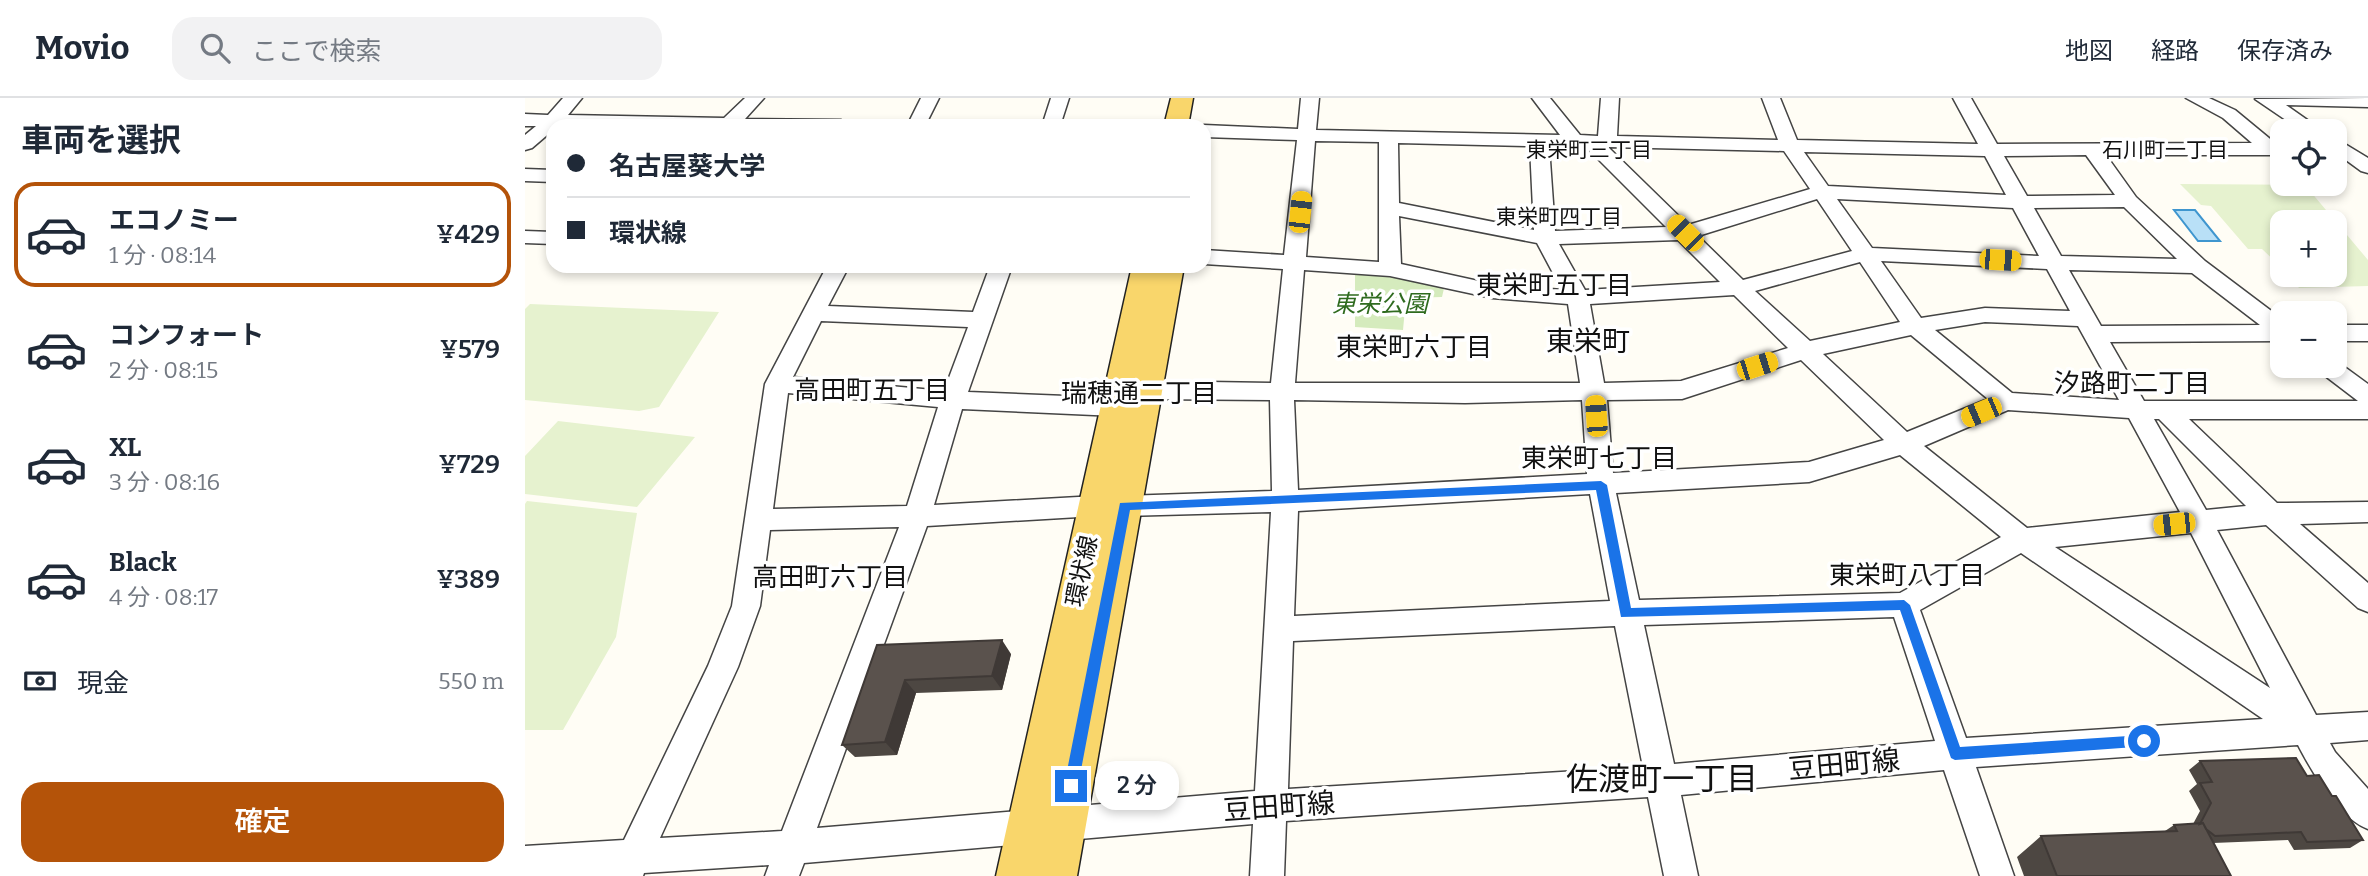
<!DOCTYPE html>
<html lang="ja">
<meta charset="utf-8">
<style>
body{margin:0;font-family:Bitter,"Noto Sans JP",serif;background:#f2f2f3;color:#1f2937;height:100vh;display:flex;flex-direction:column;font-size:26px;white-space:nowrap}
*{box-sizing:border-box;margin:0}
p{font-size:23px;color:#747a83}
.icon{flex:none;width:38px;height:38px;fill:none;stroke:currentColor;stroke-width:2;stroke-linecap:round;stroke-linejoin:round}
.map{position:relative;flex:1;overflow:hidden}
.drawer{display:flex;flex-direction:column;background:#fff;width:525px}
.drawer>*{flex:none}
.guide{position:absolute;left:21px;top:21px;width:665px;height:154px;border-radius:21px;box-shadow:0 4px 10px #0003;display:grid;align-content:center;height:154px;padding:0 21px;background:#fff}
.buttons{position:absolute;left:1745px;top:21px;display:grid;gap:14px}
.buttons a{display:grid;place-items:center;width:77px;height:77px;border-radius:14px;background:#fff;box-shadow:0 4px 10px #0003;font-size:35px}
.end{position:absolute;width:32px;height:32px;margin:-16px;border:9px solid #1a73e8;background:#fff;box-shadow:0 0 0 4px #fff}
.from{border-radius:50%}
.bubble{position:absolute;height:49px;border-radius:21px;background:#fff;box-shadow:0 4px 10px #0003;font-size:23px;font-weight:600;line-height:49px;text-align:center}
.car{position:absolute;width:21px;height:42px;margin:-21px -10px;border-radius:9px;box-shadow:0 0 5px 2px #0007;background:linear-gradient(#f5c518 24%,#345 0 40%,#f5c518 0 76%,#345 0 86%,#f5c518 0)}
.guide b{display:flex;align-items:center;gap:24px;height:66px;font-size:26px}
.guide b+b{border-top:2px solid #e0e1e3}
.guide i{width:18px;height:18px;background:#1f2937}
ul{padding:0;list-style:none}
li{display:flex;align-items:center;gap:21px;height:105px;margin:0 14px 10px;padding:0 7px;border:4px solid transparent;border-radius:21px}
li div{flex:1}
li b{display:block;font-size:26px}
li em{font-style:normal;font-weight:600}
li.current{border-color:#b45309}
li>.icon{width:63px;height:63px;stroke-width:1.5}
h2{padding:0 21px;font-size:32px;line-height:84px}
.pay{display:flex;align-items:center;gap:18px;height:77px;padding:0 21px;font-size:26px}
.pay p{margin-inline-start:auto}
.button{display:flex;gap:14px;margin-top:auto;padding:14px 21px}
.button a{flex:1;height:80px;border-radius:21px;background:#b45309;color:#fff;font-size:28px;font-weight:600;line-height:80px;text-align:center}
header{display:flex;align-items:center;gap:42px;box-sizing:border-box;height:98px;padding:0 35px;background:#fff;border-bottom:2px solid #e0e1e3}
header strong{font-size:33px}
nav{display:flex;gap:38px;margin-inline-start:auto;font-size:24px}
.search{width:490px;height:63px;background:#f2f2f3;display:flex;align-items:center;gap:18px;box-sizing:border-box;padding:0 24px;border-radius:21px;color:#747a83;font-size:26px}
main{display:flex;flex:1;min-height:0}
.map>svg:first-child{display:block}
.green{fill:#d5ebbd}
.pitch{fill:#e6f2cf}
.water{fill:#b9e0f7;stroke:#3f96cf;stroke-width:2}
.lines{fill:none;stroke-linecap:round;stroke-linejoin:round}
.minor-casing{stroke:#444;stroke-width:3}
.major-casing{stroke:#222;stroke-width:3}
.minor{fill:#fff;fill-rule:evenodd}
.major{fill:#f9d66b;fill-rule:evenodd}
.wall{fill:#4d4742}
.shaded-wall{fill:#3f3936}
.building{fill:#5a524d;stroke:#3f3936;stroke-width:2}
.route{fill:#1a73e8}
.labels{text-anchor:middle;stroke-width:7;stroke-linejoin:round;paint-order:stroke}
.far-neighbourhood-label{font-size:21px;fill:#111;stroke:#fff}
.park-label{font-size:24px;font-style:italic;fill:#2f6b1f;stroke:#fff}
.street-label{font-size:24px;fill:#111;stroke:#fff}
.neighbourhood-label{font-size:26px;fill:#111;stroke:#fff}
.quarter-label{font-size:28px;fill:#111;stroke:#fff}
.near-street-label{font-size:28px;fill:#111;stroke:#fff}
.near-neighbourhood-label{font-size:32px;fill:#111;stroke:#fff}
</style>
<header>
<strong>Movio</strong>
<div class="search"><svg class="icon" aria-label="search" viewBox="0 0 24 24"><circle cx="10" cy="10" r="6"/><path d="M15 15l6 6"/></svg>ここで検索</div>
<nav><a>地図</a><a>経路</a><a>保存済み</a></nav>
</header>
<main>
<section class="drawer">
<h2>車両を選択</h2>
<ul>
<li class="current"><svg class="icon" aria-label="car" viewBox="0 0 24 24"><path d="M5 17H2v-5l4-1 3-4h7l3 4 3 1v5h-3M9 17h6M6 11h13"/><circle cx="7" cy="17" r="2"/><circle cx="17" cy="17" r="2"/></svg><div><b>エコノミー</b><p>1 分 · 08:14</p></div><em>¥429</em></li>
<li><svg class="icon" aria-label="car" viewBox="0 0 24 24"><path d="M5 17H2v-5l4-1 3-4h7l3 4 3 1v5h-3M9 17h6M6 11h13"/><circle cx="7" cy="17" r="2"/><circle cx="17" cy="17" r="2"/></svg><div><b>コンフォート</b><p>2 分 · 08:15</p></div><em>¥579</em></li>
<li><svg class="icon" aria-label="car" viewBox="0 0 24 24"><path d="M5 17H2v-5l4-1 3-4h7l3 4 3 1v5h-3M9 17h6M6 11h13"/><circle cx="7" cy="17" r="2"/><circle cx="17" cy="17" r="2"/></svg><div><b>XL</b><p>3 分 · 08:16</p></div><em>¥729</em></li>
<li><svg class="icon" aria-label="car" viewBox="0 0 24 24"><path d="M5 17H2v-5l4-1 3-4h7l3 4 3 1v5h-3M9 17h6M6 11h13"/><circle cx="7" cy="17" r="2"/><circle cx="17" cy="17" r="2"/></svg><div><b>Black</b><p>4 分 · 08:17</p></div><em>¥389</em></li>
</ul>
<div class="pay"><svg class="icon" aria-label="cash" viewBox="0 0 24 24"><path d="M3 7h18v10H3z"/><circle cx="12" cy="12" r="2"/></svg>現金<p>550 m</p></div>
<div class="button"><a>確定</a></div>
</section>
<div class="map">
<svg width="1843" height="778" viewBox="0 0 1843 778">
<rect width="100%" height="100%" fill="#fffdf5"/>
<path class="green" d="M 830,175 L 920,186 L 917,199 L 881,200 L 878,232 L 830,229 Z"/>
<path class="pitch" d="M 1655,86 L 1780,87 L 1843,162 L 1843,188 L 1774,190 L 1763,177 L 1810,177 L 1810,124 L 1757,124 L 1757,170 L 1737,151 L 1723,151 L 1686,108 L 1676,107 Z
M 5,206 L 194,214 L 134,309 L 114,313 L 0,302 L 0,211 Z
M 33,323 L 170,339 L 112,409 L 0,396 L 0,358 Z
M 2,403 L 112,415 L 91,539 L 38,632 L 0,632 L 0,406 Z"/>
<path class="water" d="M 1649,112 L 1670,112 L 1695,143 L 1673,143 Z"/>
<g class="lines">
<g class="minor-casing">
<path id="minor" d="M 38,0 L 57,0 L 43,17 L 199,20 L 220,0 L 239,0 L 220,21 L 316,22 L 325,28 L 28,28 L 28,32 L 7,50 L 0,52 L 0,37 L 11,28 L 0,28 L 0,16 L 23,17 Z
M 396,0 L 414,0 L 400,28 L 382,28 Z
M 526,0 L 544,0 L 535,28 L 517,28 Z
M 776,0 L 794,0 L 791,32 L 1035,37 L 1007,0 L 1025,0 L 1055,37 L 1073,38 L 1076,0 L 1094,0 L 1092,38 L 1253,42 L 1237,0 L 1255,0 L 1272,42 L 1453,46 L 1428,0 L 1446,0 L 1472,46 L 1727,45 L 1698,20 L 1661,0 L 1684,0 L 1710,12 L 1750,45 L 1757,45 L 1757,57 L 1581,57 L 1611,99 L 1680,163 L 1757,221 L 1757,243 L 1585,244 L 1619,303 L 1833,303 L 1795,274 L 1791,268 L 1810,268 L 1810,262 L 1843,286 L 1843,321 L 1664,321 L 1752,405 L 1843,404 L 1843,424 L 1775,426 L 1843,485 L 1843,514 L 1833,510 L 1741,427 L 1692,432 L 1791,617 L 1843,614 L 1843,642 L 1805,645 L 1810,654 L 1843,691 L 1843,731 C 1814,720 1787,674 1773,647 L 1451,669 L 1489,778 L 1455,778 L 1419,672 L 1156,697 L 1173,778 L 1139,778 L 1123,699 L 761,723 L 759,778 L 725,778 L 728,726 L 279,765 L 274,778 L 240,778 L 244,767 L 119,775 L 118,778 L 0,778 L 0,748 L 99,742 L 183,568 L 207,508 L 240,286 L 302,168 L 324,168 L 303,208 L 448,214 L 465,168 L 487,168 L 443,294 L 591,300 L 600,303 L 603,309 L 600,315 L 591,318 L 437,311 L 409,407 L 571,398 L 580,401 L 584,408 L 580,415 L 571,418 L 402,428 L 292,730 L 730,693 L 746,414 L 599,418 L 590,415 L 586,408 L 590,401 L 599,398 L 747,393 L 745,302 L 622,301 L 613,298 L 610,292 L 613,286 L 622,283 L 746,285 L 758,171 L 679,166 L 679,152 L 759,157 L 772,42 L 679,39 L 679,28 L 677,28 L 679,27 L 773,31 ZM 790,43 L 854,44 L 854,164 L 781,159 ZM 873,45 L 1005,48 L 1009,132 L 874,105 ZM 1024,48 L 1061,49 L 1141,129 L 1030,133 ZM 1083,49 L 1259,53 L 1285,91 L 1163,127 ZM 1279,54 L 1460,58 L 1481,97 L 1303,88 ZM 1561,57 L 1590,97 L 1502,98 L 1479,58 ZM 1292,101 L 1327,153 L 1218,182 L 1173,138 ZM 1312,101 L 1488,110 L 1514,158 L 1347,150 ZM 1599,109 L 1652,161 L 1536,158 L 1509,110 ZM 874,118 L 1012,145 L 1037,192 L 967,186 L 876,166 ZM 1153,142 L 1195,184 L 1060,192 L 1034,146 ZM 1356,163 L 1522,171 L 1545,213 L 1460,210 L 1396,220 ZM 1335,164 L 1375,224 L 1285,243 L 1230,193 ZM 779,172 L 865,178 L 967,200 L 1043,206 L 1055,285 L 770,285 ZM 1544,172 L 1667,175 L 1735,227 L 1576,228 ZM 1209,197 L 1263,250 L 1156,283 L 1079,285 L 1065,206 ZM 296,223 L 443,229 L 419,293 L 268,279 ZM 1460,224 L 1553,228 L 1594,302 L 1487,295 L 1410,232 ZM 1386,237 L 1463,301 L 1382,334 L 1298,256 ZM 1276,262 L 1359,342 L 1284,364 L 1088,375 L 1082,302 L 1157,301 ZM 263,295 L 413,309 L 382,408 L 248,411 ZM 769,302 L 940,305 L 1057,302 L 1062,376 L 773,392 ZM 1483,312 L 1604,320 L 1655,414 L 1502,430 L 1399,348 ZM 1629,321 L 1634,321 L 1721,408 L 1681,412 ZM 1375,357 L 1476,439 L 1375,495 L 1114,502 L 1091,395 L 1284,384 ZM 1065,396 L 1085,503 L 769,518 L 773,413 ZM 374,429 L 257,733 L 135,740 L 213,569 L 235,508 L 245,432 ZM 1666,435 L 1745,590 L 1530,449 ZM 1496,455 L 1738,621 L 1441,640 L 1395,512 ZM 1369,519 L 1410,643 L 1149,666 L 1119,527 ZM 1090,528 L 1118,669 L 763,691 L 768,543 Z
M 1843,0 L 1843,9 L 1761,7 L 1798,33 L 1777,33 L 1730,1 Z
M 1810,40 L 1843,60 L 1843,75 L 1836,73 L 1810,54 Z
M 0,71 L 28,72 L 28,84 L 0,83 Z
M 0,133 L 28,134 L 28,146 L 0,145 Z
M 1810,227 L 1843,227 L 1843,243 L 1810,243 Z"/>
</g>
<g class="major-casing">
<path id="major" d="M 646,0 L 668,0 L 663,28 L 639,28 Z
M 607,168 L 659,168 L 552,778 L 471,778 Z"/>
</g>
<use href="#minor" class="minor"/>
<use href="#major" class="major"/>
</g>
<path class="wall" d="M 352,547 L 486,556 L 477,592 L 391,595 L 372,657 L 330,659 L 317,647 Z
M 1675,663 L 1782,678 L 1807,698 L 1838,742 L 1825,750 L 1769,752 L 1763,742 L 1688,745 L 1706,778 L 1499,778 L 1492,759 L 1516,738 L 1640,733 L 1649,727 L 1668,726 L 1675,713 L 1664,693 L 1672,686 L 1664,672 Z"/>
<path class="shaded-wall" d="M 477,542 L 486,556 L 477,592 L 467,578 Z
M 380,582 L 391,595 L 372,657 L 360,644 Z"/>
<path class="building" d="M 477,542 L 467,578 L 380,582 L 360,644 L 317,647 L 352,547 Z
M 1771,660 L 1782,678 L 1794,677 L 1807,698 L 1811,698 L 1838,742 L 1782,744 L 1776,734 L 1690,738 L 1681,731 L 1678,725 L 1675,726 L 1686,705 L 1675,685 L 1687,684 L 1675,663 Z
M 1678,725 L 1706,778 L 1532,778 L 1516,738 L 1652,733 L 1649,727 Z"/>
<path class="route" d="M 1076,383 L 1082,387 L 1106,510 L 1379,502 L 1385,507 L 1435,649 L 1619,637 L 1624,639 L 1624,648 L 1430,662 L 1426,660 L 1375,512 L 1096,519 L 1071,392 L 605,412 L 553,688 L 551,693 L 541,693 L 539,688 L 595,405 Z"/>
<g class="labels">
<g class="far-neighbourhood-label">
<text x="1064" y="59">東栄町三丁目</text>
<text x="1640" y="59">石川町一丁目</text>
<text x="1034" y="126">東栄町四丁目</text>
</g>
<g class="park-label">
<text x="855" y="214">東栄公園</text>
</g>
<g class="street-label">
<text transform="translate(557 473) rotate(-78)" y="8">環状線</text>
</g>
<g class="neighbourhood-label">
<text x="1029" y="196">東栄町五丁目</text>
<text x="889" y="258">東栄町六丁目</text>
<text x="1607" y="294">汐路町二丁目</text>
<text x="347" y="301">高田町五丁目</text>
<text x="614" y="304">瑞穂通二丁目</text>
<text x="1074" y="369">東栄町七丁目</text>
<text x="1382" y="486">東栄町八丁目</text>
<text x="305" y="488">高田町六丁目</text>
</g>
<g class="quarter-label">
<text x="1063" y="253">東栄町</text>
</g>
<g class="near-street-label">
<text transform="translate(1319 666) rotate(-5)" y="10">豆田町線</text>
<text transform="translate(754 708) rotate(-4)" y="10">豆田町線</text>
</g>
<g class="near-neighbourhood-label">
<text x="1137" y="692">佐渡町一丁目</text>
</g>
</g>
</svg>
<div class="buttons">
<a><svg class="icon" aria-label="locate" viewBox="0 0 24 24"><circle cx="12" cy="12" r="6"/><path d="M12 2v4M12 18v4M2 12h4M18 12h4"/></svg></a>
<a>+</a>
<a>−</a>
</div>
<i class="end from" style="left:1619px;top:643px"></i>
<i class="end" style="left:546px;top:688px"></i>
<div class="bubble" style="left:570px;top:663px;width:84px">2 分</div>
<i class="car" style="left:775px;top:114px;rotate:6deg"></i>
<i class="car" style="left:1160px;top:135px;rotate:315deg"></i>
<i class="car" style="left:1475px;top:162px;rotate:93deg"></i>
<i class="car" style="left:1232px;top:268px;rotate:72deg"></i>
<i class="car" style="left:1456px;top:314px;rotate:247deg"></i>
<i class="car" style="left:1071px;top:318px;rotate:356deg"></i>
<i class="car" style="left:1649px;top:426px;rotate:264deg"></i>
<div class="guide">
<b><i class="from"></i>名古屋葵大学</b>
<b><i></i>環状線</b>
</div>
</div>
</main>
